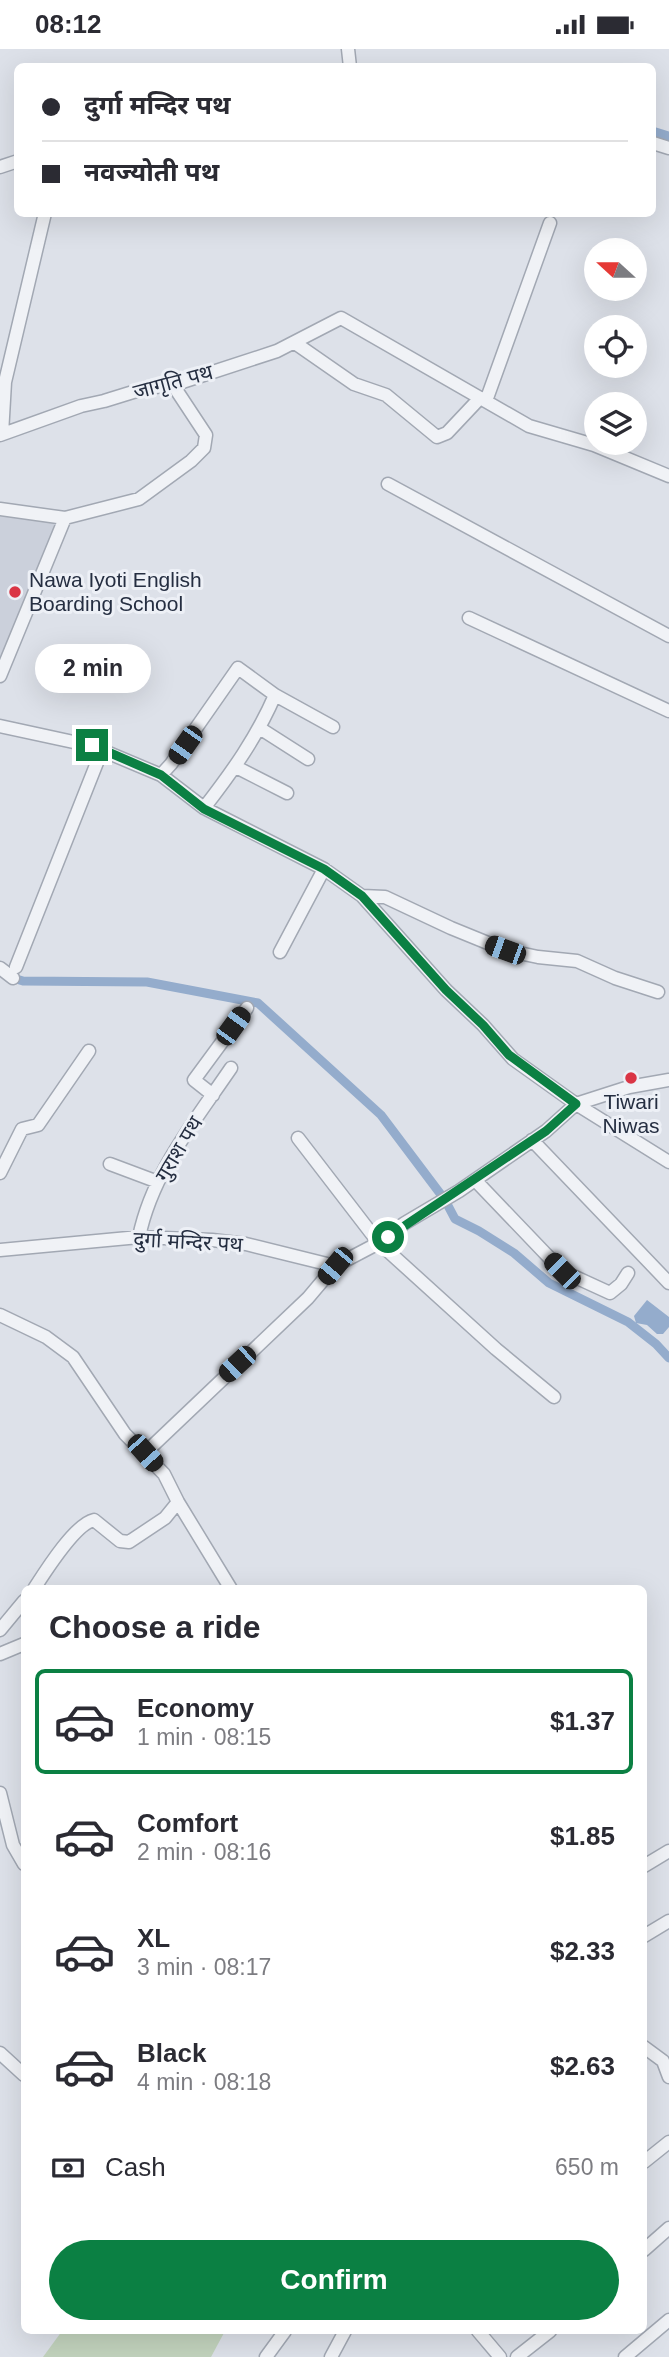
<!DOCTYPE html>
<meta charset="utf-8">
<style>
body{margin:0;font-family:Arial,"Noto Sans Devanagari",sans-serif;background:#f7f7f7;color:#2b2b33;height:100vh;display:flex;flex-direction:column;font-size:26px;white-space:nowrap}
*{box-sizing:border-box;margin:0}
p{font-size:23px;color:#7c7c81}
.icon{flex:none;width:38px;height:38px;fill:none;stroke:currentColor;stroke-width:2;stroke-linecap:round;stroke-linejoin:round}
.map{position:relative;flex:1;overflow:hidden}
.sheet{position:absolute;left:21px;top:1536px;width:626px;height:749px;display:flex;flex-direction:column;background:#fff;border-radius:10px;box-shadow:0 7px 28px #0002}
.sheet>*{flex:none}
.banner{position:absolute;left:14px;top:14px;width:642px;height:154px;border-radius:10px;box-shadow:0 7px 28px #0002;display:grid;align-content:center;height:154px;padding:0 28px;background:#fff}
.needle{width:46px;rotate:291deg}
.fabs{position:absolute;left:584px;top:189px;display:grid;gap:14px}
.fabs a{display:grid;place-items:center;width:63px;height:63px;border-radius:50%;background:#fff;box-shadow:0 7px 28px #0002;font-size:35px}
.end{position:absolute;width:32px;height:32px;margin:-16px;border:9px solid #0b8043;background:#fff;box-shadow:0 0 0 4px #fff}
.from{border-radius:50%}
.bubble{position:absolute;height:49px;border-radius:24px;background:#fff;box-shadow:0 7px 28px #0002;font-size:23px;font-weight:600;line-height:49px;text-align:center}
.car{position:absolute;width:21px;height:42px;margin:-21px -10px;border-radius:9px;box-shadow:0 0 5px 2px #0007;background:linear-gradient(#222 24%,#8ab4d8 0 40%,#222 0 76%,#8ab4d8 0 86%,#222 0)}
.banner b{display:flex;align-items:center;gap:24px;height:66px;font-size:26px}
.banner b+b{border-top:2px solid #e1e1e2}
.banner i{width:18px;height:18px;background:#2b2b33}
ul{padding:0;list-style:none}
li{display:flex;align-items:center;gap:21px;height:105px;margin:0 14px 10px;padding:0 14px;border:4px solid transparent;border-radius:10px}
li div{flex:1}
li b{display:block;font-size:26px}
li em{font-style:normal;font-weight:600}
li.current{border-color:#0b8043}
li>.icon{width:63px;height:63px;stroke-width:1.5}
h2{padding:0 28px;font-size:32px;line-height:84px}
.pay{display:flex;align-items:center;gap:18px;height:77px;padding:0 28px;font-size:26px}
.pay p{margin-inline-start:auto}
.cta{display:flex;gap:14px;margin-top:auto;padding:14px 28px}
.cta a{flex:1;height:80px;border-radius:42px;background:#0b8043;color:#fff;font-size:28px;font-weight:600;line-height:80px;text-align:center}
.status{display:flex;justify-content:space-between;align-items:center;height:49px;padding:0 35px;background:#fff;direction:ltr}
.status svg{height:19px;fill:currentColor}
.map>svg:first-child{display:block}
.built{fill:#cbd0db}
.green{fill:#c2d3bd}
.water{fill:#94accc}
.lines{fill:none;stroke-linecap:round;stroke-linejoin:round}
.canal{stroke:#94accc;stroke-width:9}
.river{stroke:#94accc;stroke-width:16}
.minor-casing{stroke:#a2a8b3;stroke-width:15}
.minor{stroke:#f0f2f6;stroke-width:12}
.route{stroke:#0b8043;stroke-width:9}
.poi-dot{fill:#da3545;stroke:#edf0f6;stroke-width:2.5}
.labels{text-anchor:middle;stroke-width:6;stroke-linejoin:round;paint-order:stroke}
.street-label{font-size:21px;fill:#252e41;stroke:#edf0f6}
.poi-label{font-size:21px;fill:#252e41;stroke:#edf0f6;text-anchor:start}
</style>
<div class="status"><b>08:12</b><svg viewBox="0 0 49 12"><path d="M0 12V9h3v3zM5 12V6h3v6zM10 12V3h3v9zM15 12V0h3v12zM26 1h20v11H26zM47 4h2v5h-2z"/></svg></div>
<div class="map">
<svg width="669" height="2308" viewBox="0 0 669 2308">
<rect width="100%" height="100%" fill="#dde1e9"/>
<path class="built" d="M 0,462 L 61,471 L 0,614 Z"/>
<path class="green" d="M 62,2282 L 225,2282 L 211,2308 L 43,2308 Z"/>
<path class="water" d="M 647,1251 L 669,1268 L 669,1278 L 663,1285 L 657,1285 L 647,1276 L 636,1274 L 634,1267 Z"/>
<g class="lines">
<path class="canal" d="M 13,929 L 23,932 L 147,933 L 258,954 L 381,1066 L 445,1151 L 455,1170 L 479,1182 L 514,1204 L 549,1234 L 628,1273 L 656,1295 L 669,1309"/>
<path class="river" d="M 653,86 L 669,91"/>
<g class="minor-casing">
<path id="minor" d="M 348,0 L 350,18
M 653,94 L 669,99
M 0,118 L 18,112
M 295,294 L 354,335 L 386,346 L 437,388 L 447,384 L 480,349
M 486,352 L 550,174
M 2,385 L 5,333 L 45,164
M 0,386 L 81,357 L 104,352 L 146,339 L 173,336 L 277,302 L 341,269 L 529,377 L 594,396 L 669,427
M 388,435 L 669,587
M 0,460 L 65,469 L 139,450 L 191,412 L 204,399 L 206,386 L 173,336
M 469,569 L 669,662
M 0,627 L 65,469
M 275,646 L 333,678
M 0,677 L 92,697 L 161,726 L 204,759 L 324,820 L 362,847 L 446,941 L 483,976 L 513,1010 L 576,1055 L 669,1113
M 261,680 L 308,710
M 236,718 L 287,744
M 161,726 L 171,715 L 238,619 L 275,646 C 257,688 232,723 204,759
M 362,847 L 385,848 L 451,879 L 505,901 L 538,908 L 577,912 L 615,929 L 658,943
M 280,903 L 324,820
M 16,918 L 102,701
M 0,919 L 13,929
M 213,1046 L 194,1031 L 247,959
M 298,1089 L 378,1193 L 496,1300 L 554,1348
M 532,1091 L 669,1234
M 110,1115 L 158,1133
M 0,1124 L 22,1080 L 38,1076 L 89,1002
M 475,1131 L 562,1222 L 610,1244 L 621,1235 L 628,1224
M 139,1188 C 152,1124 195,1072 231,1019
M 0,1201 L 139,1188 L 212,1191 L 246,1195 L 335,1217 L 371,1198 L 405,1174 L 459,1142 L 546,1082 L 576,1055 L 629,1038 L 669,1031
M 0,1266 L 46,1288 L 73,1308 L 125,1385 L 164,1425 L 178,1453 L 231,1540
M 145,1404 L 308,1249 L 335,1217
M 34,1540 C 45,1523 75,1475 94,1471 L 120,1492 L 129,1493 L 165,1469 L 178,1453
M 0,1581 L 24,1552
M 0,1605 L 24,1595
M 0,1744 L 13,1796 L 24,1815
M 644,1817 L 669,1802
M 644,1887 L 669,1872
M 644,1998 L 663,2012
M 0,2004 L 24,2026
M 663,2012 L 669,2028
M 644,2113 L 669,2093
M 644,2201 L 669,2179
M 478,2282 L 500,2308
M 266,2308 L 285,2282
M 331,2308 L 345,2282
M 517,2308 L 550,2282
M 625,2308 L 669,2271"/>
</g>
<use href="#minor" class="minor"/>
</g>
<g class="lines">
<path class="route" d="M 92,696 L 161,726 L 204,760 L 324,820 L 362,847 L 446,941 L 483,976 L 509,1006 L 576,1055 L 546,1082 L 388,1188"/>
</g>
<g class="poi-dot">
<circle cx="15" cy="543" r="7"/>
<circle cx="631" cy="1029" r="7"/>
</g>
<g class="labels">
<g class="street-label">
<text transform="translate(173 333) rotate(-15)" y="7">जागृति पथ</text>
<text transform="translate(179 1100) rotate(-59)" y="7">गुराश पथ</text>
<text transform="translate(188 1193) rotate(3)" y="7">दुर्गा मन्दिर पथ</text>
</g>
<g class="poi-label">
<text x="29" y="538">Nawa Iyoti English<tspan x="29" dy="24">Boarding School</tspan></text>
<text x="631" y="1060" text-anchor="middle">Tiwari<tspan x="631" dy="24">Niwas</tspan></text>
</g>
</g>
</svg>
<div class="fabs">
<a><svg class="needle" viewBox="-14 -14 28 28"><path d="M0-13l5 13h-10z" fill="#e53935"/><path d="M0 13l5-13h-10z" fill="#7c7c81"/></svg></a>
<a><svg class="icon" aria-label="locate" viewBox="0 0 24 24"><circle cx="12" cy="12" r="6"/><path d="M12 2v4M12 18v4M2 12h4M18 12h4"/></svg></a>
<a><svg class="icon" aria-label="layers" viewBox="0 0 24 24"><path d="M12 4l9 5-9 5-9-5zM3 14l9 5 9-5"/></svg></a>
</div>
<i class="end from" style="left:388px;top:1188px"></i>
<i class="end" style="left:92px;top:696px"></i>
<div class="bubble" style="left:35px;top:595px;width:116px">2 min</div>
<i class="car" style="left:185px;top:696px;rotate:215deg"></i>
<i class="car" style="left:505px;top:901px;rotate:290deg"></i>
<i class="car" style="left:233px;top:977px;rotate:36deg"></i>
<i class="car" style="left:335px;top:1217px;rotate:220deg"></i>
<i class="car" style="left:562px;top:1222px;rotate:315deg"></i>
<i class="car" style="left:237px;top:1315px;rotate:227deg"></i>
<i class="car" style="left:145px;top:1404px;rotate:138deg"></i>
<div class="banner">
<b><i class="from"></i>दुर्गा मन्दिर पथ</b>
<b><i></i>नवज्योती पथ</b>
</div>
<section class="sheet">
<h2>Choose a ride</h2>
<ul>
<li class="current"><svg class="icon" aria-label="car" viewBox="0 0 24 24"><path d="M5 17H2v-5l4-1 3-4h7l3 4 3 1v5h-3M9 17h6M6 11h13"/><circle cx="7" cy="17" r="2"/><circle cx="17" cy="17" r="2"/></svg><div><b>Economy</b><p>1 min · 08:15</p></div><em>$1.37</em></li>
<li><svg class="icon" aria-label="car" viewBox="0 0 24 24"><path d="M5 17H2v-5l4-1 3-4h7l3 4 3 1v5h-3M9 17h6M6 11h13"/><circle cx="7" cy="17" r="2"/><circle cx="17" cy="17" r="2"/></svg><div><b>Comfort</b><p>2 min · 08:16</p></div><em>$1.85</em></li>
<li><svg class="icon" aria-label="car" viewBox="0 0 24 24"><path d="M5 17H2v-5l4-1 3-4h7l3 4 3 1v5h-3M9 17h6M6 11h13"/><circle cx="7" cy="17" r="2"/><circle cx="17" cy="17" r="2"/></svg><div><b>XL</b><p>3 min · 08:17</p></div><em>$2.33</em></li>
<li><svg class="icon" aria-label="car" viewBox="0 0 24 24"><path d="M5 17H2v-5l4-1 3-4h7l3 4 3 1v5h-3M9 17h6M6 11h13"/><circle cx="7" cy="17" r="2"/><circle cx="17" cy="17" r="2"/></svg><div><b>Black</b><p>4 min · 08:18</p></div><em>$2.63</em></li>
</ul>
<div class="pay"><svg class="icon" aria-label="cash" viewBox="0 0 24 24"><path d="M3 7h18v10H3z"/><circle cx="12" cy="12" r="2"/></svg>Cash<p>650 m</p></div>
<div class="cta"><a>Confirm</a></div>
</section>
</div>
